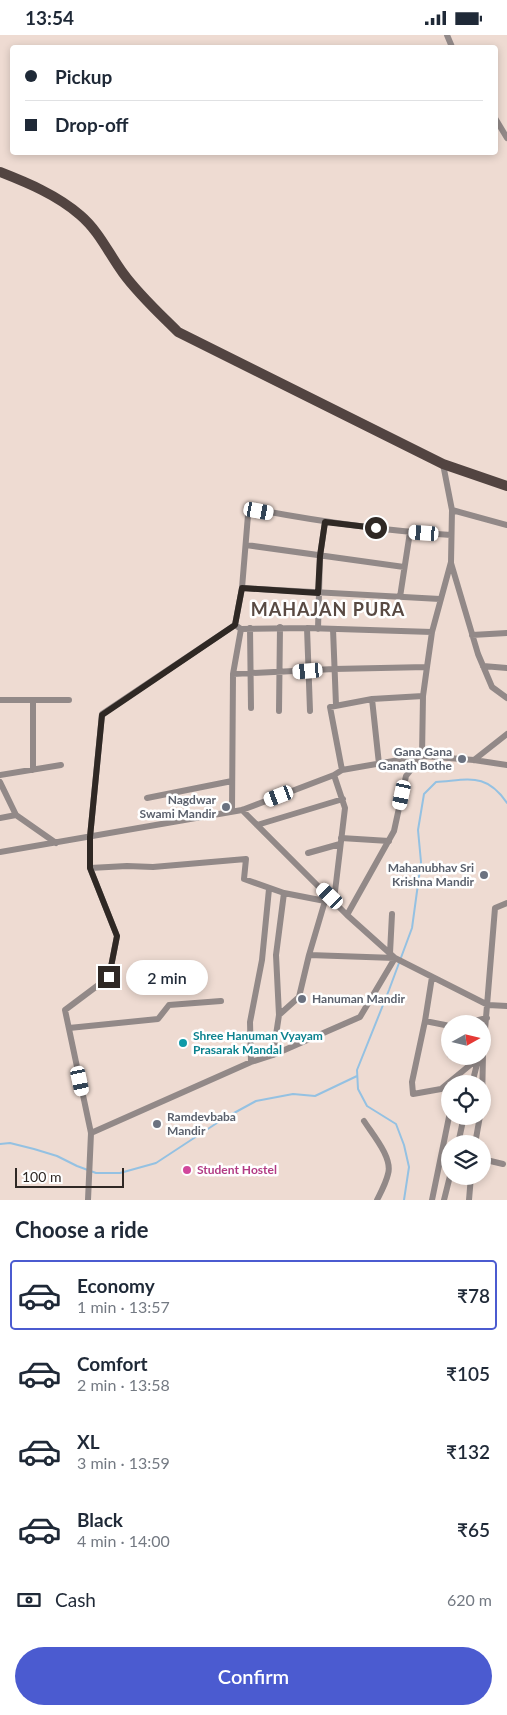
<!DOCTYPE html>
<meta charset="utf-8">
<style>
body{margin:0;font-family:Lato,sans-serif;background:#f6f6f7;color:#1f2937;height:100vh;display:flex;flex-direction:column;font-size:19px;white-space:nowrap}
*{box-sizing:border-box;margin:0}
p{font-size:16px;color:#747a83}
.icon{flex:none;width:28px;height:28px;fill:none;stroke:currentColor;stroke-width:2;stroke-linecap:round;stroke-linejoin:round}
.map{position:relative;height:1165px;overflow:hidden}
.side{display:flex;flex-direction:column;background:#fff;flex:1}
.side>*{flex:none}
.top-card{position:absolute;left:10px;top:10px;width:488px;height:110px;border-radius:5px;box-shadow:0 2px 8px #0003;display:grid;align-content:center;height:110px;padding:0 15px;background:#fff}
.needle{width:32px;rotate:82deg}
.buttons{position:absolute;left:441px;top:980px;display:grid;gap:10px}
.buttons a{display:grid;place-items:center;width:50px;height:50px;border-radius:50%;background:#fff;box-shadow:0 2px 8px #0003;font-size:25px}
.scale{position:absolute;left:15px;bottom:12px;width:109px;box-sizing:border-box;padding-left:5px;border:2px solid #2f2824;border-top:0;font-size:14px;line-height:18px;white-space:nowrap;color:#2f2824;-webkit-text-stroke:4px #fff;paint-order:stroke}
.end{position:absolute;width:22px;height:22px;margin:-11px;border:6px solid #2f2824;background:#fff;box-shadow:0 0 0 2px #fff}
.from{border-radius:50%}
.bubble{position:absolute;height:35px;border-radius:18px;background:#fff;box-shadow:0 2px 8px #0003;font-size:16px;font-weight:600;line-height:35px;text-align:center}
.car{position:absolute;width:15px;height:30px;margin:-15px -8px;border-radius:6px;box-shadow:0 0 4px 1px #0007;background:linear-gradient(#fff 24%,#345 0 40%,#fff 0 76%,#345 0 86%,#fff 0)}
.top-card b{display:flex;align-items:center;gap:18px;height:48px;font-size:19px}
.top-card b+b{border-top:1px solid #e0e1e3}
.top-card i{width:12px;height:12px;background:#1f2937}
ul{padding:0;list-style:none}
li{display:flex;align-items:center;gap:15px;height:70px;margin:0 10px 8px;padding:0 5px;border:2px solid transparent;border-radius:5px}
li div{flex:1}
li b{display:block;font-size:19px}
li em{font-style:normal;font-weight:600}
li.active{border-color:#4b5bd0}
li>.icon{width:45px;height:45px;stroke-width:1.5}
h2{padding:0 15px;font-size:22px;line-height:60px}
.pay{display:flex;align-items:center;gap:12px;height:55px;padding:0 15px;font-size:19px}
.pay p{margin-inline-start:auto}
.button{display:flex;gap:10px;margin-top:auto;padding:10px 15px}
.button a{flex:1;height:58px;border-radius:30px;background:#4b5bd0;color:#fff;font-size:20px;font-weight:600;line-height:58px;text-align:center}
.status{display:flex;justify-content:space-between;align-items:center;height:35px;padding:0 25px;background:#fff;direction:ltr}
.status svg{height:14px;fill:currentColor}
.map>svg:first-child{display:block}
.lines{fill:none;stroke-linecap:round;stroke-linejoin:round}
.stream{stroke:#94c1e2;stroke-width:2}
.street{stroke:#928988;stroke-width:6}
.primary{stroke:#524441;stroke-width:10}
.route{stroke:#2f2824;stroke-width:6}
.worship-dot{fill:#6b7280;stroke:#fff;stroke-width:2}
.culture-dot{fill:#0f9aa8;stroke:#fff;stroke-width:2}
.hotel-dot{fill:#d1479c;stroke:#fff;stroke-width:2}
.labels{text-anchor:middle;stroke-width:5;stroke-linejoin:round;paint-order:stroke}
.worship-label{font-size:12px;font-weight:bold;fill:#5b616d;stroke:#fff;text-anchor:end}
.culture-label{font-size:12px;font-weight:bold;fill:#0d838f;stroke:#fff;text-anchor:start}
.hotel-label{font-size:12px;font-weight:bold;fill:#b23c85;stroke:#fff;text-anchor:start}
.district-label{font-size:18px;font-weight:bold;letter-spacing:1px;fill:#584942;stroke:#fff}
</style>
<div class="status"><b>13:54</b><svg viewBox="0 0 49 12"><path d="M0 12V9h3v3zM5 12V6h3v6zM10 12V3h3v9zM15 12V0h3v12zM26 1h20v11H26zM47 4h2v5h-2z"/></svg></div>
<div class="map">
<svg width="507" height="1165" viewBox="0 0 507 1165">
<rect width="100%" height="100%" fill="#eedbd2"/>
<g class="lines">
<path class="stream" d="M 0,1109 L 10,1108 L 34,1114 L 57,1121 L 77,1131 L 96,1138 L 120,1138 L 156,1128 L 223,1084 L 256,1066 L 293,1059 L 315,1061 L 357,1041
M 404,1165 L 409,1132 L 404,1110 L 396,1089 L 367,1071 L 358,1054 L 357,1035 L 389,955 L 412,893 L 421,827 L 418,795 L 424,759 L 436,747 C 469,745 486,737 507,768"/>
<path class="street" d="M 447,0 L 452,12
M 495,83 L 507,103
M 452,475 L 507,490
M 246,510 L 404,532
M 451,528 L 478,619 L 492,652 L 507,663
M 242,553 L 440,564
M 400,562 L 410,497
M 250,593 L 251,673
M 307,593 L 310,676
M 241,594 L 307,593 L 432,597
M 318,594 L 320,521 L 325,487
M 333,594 L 336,670
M 472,600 L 507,598
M 483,631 L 507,633
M 233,639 L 334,634 L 427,632
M 372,664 L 379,729
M 0,665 L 69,665
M 279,676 L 280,592
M 474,725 L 507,699
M 33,735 L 33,665
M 342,735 L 330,672 L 372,664 L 423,661
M 0,740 L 61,730
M 0,747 L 16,780 L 56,808
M 147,763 L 232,746
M 242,775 L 347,880 L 395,923 L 488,970 L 507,971
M 232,776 L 233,639 L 241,594 L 235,590 L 242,553 L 248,480 L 252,477 L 259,475 C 323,487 387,496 451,500
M 0,783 L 16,780
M 257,790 L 343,764
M 341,803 L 389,806
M 0,817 L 242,775 L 334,740 L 342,735 L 422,721 L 474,725 L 507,730
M 308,818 L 340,809
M 90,833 L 127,831 L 153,832 L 246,824 L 244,844 L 284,858 L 325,866
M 334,865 L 345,773 L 334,740
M 347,880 L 394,796 L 406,741 L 422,721 L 423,661 L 427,632 L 432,597 L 451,527 L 452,475 L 443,429
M 390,918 L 392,879
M 432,942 L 425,986 L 412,1047 L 413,1059 L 441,1054 L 481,1021
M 279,980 L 276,920 L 284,858
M 425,986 L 450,991
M 461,989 L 487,983
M 450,991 L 450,1020
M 69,993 L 158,984 L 169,970 L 221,966
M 273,1020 L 279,980 L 299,962 L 309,920 L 325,866 L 327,864
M 251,1027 L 250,987 L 262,925 L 269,854
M 472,1049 L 478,1025
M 482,1069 L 483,1019 L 495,873 L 507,868
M 364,1086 C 373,1100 393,1123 388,1139 C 386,1148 381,1157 377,1165
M 91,1098 L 251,1027 L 273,1020 L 360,982 L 395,923 L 309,920
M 458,1109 L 464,1081
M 475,1109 L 480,1081
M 482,1124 L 503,1129
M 88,1165 L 91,1098 L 65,975 L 109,942 L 117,901 L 90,833 L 90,802 L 102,679 L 235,590
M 432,1165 L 450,1077
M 444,1165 L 450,1141
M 469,1165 L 471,1141"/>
<path class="primary" d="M 0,137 C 28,148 57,160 80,180 C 99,196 109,219 123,238 C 139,260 159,278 178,297 L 443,429 L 507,451"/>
</g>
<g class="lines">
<path class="route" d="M 109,942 L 117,901 L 90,833 L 90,802 L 102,680 L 235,590 L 242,553 L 318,558 L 320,521 L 325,487 L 376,493"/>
</g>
<g class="worship-dot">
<circle cx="462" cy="724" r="5"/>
<circle cx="226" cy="772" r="5"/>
<circle cx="484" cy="840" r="5"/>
<circle cx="302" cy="964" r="5"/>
<circle cx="157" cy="1089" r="5"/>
</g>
<circle class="culture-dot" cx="183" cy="1008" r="5"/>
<circle class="hotel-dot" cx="187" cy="1135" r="5"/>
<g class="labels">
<g class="worship-label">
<text x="452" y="721">Gana Gana<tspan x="452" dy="14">Ganath Bothe</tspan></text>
<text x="216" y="769">Nagdwar<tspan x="216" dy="14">Swami Mandir</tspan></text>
<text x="474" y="837">Mahanubhav Sri<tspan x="474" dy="14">Krishna Mandir</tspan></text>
<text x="312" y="968" text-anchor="start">Hanuman Mandir</text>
<text x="167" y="1086" text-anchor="start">Ramdevbaba<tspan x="167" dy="14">Mandir</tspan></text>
</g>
<g class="culture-label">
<text x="193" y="1005">Shree Hanuman Vyayam<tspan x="193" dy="14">Prasarak Mandal</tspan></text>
</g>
<g class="hotel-label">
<text x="197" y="1139">Student Hostel</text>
</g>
<g class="district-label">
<text x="328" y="581">MAHAJAN PURA</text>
</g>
</g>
</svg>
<div class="buttons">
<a><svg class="needle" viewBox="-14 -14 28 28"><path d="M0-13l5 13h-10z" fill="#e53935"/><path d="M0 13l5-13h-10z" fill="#747a83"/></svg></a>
<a><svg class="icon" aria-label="locate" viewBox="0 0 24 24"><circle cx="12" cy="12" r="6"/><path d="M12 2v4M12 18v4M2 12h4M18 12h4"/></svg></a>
<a><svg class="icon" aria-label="layers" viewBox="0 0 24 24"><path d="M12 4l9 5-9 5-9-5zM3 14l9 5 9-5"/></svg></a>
</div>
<div class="scale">100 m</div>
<i class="end from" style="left:376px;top:493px"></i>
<i class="end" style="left:109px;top:942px"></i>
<div class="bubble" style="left:126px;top:925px;width:82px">2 min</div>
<i class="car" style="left:259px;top:476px;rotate:100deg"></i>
<i class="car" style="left:424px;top:498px;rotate:274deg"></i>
<i class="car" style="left:308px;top:636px;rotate:265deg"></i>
<i class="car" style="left:402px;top:760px;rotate:192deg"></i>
<i class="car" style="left:279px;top:761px;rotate:249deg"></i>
<i class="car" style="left:330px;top:861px;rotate:314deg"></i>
<i class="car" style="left:80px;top:1046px;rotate:168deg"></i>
<div class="top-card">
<b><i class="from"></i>Pickup</b>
<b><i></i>Drop-off</b>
</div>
</div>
<section class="side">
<h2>Choose a ride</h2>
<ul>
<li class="active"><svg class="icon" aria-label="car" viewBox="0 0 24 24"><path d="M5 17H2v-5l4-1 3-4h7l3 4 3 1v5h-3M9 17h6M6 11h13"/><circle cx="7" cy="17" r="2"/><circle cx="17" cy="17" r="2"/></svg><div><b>Economy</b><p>1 min · 13:57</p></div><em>₹78</em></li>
<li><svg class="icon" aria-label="car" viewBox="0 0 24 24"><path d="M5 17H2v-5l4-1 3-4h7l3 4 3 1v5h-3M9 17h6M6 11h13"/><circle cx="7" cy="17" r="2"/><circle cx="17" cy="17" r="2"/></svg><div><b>Comfort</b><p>2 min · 13:58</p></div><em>₹105</em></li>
<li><svg class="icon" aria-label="car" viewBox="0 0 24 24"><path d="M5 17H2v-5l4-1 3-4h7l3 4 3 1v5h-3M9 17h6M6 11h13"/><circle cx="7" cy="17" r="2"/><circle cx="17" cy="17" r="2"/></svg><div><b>XL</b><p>3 min · 13:59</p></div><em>₹132</em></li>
<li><svg class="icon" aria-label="car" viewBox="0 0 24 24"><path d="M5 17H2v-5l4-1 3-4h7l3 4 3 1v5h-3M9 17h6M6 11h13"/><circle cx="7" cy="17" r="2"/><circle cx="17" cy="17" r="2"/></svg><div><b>Black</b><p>4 min · 14:00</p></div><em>₹65</em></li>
</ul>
<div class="pay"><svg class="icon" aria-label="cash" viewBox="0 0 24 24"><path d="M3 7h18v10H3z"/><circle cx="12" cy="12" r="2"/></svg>Cash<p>620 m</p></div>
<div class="button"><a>Confirm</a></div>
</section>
